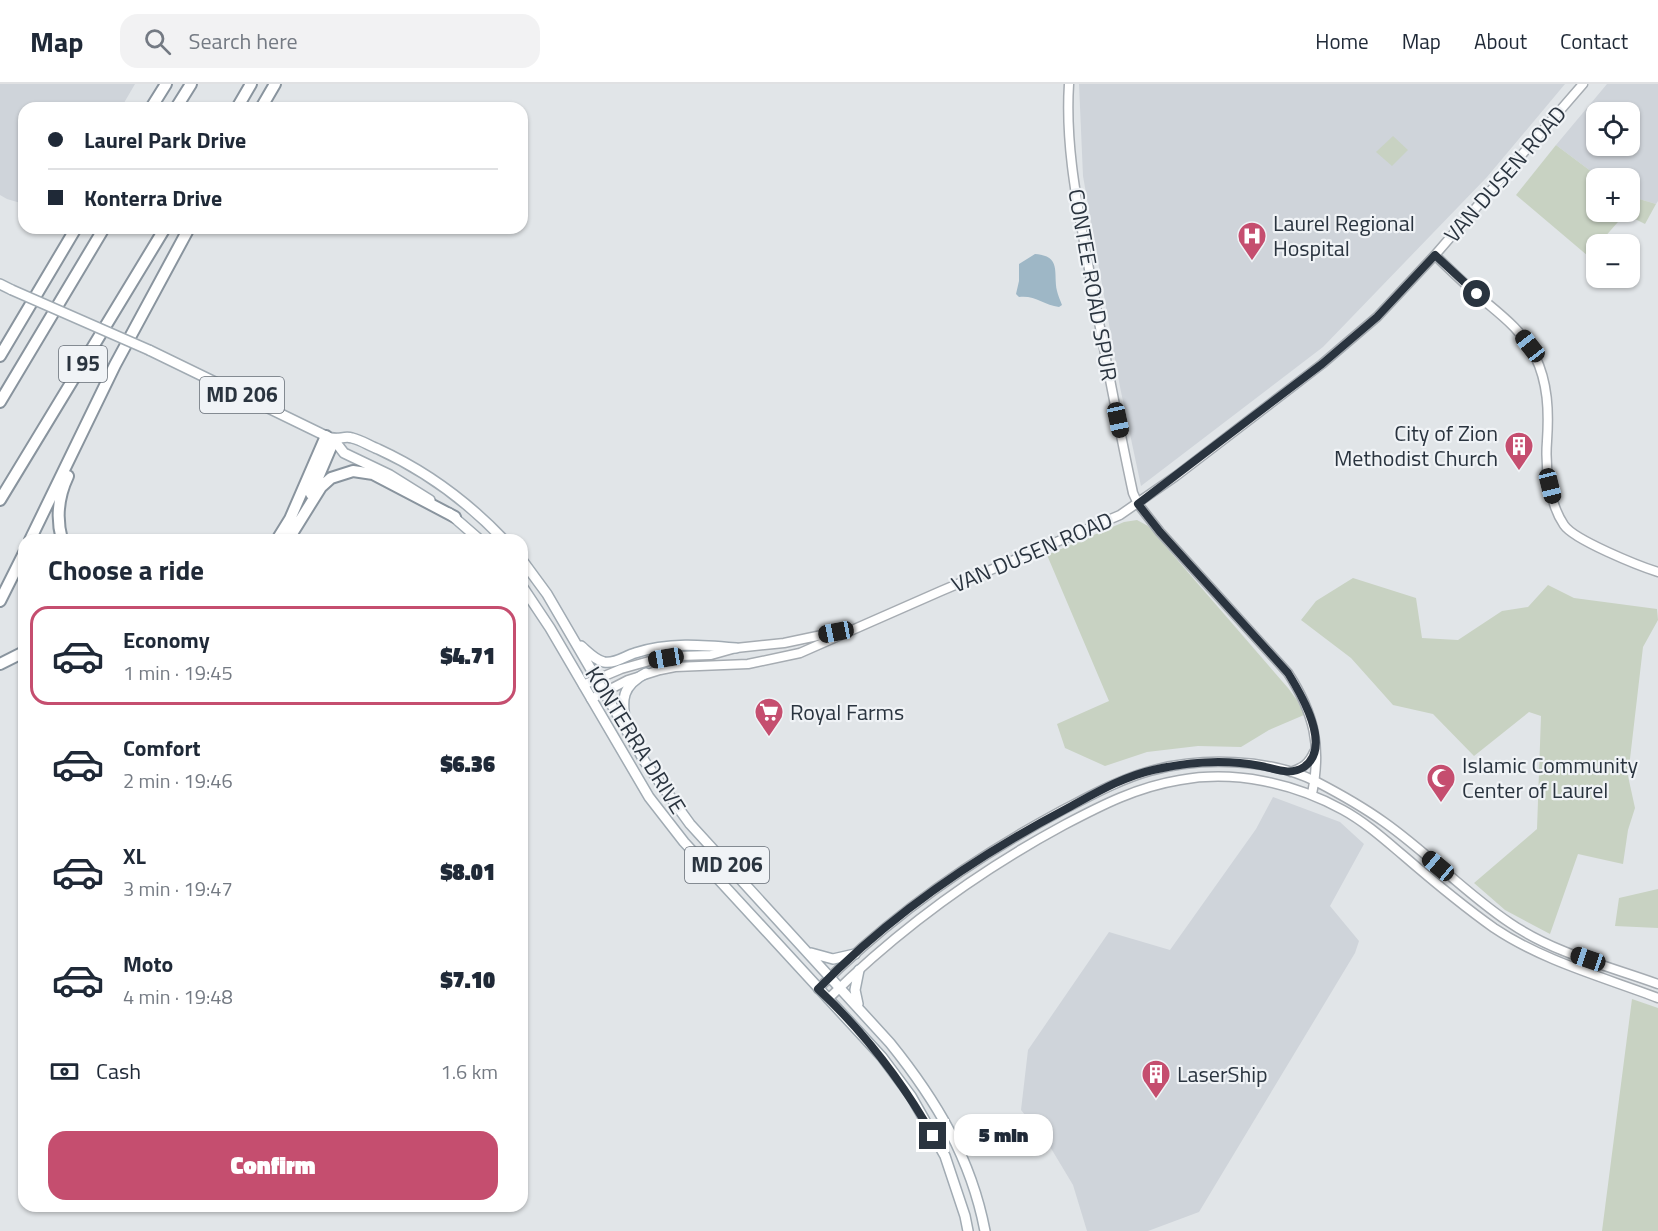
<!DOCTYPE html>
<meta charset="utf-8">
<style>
body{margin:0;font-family:"Titillium Web",sans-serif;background:#f2f2f3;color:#1f2937;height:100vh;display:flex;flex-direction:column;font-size:22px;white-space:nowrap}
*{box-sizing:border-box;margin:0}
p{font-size:20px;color:#747a83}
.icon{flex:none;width:33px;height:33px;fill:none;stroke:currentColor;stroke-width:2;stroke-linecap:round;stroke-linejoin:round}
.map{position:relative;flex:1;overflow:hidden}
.panel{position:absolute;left:18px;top:450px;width:510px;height:678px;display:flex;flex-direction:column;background:#fff;border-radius:18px;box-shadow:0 2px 4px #0004}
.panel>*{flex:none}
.guide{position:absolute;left:18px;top:18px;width:510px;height:132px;border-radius:18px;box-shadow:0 2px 4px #0004;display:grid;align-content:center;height:132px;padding:0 30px;background:#fff}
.controls{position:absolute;left:1586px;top:18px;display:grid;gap:12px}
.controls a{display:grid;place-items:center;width:54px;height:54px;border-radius:12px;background:#fff;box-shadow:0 2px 4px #0004;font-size:30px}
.end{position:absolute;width:27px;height:27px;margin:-14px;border:8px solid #2a343f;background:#fff;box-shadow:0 0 0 3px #fff}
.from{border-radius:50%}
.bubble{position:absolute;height:42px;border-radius:18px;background:#fff;box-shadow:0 2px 4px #0004;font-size:20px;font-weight:800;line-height:42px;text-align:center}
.car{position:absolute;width:18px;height:36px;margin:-18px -9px;border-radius:8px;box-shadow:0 0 4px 2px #0007;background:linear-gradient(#222 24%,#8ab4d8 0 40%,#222 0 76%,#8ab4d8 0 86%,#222 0)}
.guide b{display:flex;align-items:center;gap:21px;height:57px;font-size:22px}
.guide b+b{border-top:2px solid #e0e1e3}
.guide i{width:15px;height:15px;background:#1f2937}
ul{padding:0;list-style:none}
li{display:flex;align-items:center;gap:18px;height:99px;margin:0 12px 9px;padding:0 18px;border:3px solid transparent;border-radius:18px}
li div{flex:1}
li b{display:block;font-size:22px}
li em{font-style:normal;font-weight:800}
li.active{border-color:#c54e6f}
li>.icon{width:54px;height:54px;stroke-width:1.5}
h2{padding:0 30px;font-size:27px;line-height:72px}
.pay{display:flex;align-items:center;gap:15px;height:66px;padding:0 30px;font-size:22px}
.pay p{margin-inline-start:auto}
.cta{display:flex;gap:12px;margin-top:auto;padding:12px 30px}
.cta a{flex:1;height:69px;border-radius:18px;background:#c54e6f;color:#fff;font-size:24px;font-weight:800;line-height:69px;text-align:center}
header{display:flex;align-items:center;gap:36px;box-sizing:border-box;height:84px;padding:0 30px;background:#fff;border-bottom:2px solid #e0e1e3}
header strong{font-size:28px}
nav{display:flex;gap:33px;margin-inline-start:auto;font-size:21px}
.search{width:420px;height:54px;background:#f2f2f3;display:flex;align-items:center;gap:15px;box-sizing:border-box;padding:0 21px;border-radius:18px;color:#747a83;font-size:22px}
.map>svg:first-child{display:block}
.built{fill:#cfd4da;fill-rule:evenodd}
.green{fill:#c8d2c2}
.water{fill:#9eb7c6}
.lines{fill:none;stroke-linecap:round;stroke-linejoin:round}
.secondary-casing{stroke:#a6acb2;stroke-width:11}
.primary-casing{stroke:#a1abb3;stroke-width:12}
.highway-casing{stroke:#89949e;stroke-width:14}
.secondary{stroke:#fff;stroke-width:8}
.primary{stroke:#fff;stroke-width:9}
.highway{stroke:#fff;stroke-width:10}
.primary-bridge-casing{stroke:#a1abb3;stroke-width:12;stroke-linecap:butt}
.primary-bridge{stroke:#fff;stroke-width:9}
.route{stroke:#2a343f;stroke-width:8}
.labels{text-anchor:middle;stroke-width:4.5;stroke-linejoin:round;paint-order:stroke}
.shield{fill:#f0f3f6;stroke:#656d76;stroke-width:1.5}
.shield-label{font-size:21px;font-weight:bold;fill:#2a343f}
.street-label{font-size:22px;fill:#2a343f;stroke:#f0f3f6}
.poi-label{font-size:22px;fill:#2a343f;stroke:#f0f3f6;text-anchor:start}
</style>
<header>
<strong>Map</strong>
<div class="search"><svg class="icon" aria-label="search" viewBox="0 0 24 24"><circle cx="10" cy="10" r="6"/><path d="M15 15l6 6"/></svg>Search here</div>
<nav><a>Home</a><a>Map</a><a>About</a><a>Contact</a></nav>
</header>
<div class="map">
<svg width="1658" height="1147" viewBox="0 0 1658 1147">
<rect width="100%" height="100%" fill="#e1e5e8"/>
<path class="built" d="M 0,0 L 135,0 L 121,24 L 24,24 L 24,120 L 7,115 L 0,111 Z
M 1079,0 L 1565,0 L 1487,93 L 1323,263 L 1141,402 L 1120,303 L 1083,92 Z
M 1607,0 L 1658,0 L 1658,117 L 1656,120 L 1629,112 L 1629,94 L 1600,94 L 1556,61 ZM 1596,28 L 1629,28 L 1629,62 L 1596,62 Z
M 1273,713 L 1340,738 L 1364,760 L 1330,822 L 1359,857 L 1355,869 L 1199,1128 L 1148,1147 L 1087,1147 L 1073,1101 L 1049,1061 L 1021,1026 L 1028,966 L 1109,848 L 1170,866 L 1256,745 Z"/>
<path class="green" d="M 1393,52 L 1408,66 L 1392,82 L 1376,68 Z
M 1556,61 L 1600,94 L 1596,94 L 1596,128 L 1629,128 L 1629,112 L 1656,120 L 1645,140 L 1625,130 L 1588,172 L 1516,111 Z
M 1137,436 L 1148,442 L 1288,604 L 1297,616 L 1304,631 L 1269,646 L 1241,663 L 1198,662 L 1147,668 L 1105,682 L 1065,664 L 1057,640 L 1109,617 L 1047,471 L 1124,438 Z
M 1353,494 L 1416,514 L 1422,554 L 1458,556 L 1502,527 L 1528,523 L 1548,501 L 1574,514 L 1657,525 L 1658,536 L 1643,563 L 1628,692 L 1635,724 L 1628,746 L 1623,780 L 1578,770 L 1550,850 L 1505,826 L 1474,799 L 1537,745 L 1541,632 L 1529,628 L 1474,672 L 1433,630 L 1393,621 L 1351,574 L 1301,536 L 1316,517 Z
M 1658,805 L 1658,844 L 1615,842 L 1619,814 Z
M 1632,915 L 1658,924 L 1658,1147 L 1602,1147 Z"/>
<path class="water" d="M 1035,170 C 1062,172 1053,189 1057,207 C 1058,211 1060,216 1062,221 L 1059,223 C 1044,221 1035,211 1019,213 L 1016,210 L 1019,197 L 1019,180 Z"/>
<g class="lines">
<g class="secondary-casing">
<path id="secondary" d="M 1069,0 C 1065,63 1078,123 1089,185 C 1103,260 1117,335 1133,409 L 1138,420 L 1160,448 L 1288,589 C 1314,629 1322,662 1312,710
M 1435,171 C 1448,184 1462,197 1475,209 C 1497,228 1522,245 1535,272 C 1548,299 1549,327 1547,357 C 1545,383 1549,419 1564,441 C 1574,456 1639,482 1658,488
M 583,601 L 621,585 L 653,576 L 679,572 L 711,571 L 736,564 L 784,559 L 841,547
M 591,615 L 628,596 L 660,586 L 675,583 L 748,580 L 800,569 L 941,507 L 1120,431 L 1176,392 L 1322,280 L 1377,233 L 1435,171 L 1583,0
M 1291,688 C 1302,684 1309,680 1314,668
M 818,905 C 889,833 972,775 1061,727 C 1090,712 1118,696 1150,687 C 1200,673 1270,674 1317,698 C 1340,710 1363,723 1384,738 C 1428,769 1465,809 1510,839 C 1554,869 1608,882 1658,900
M 828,915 C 898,846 977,788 1064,741 C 1102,721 1137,703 1180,696 C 1235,686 1294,699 1343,726 C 1365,738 1385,756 1404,772 C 1433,797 1463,822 1494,844 C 1543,877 1603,893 1658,914"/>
</g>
<g class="primary-casing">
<path id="primary" d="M 0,200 L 12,206
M 149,266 L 326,352 C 338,358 343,351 352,354 C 361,356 370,362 378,365 C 426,387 468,418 504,456
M 334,356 L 344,369 L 390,391 L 430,416
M 449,429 L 480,456
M 522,476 L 547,510 L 645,678 L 690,740 L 890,959 C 936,1016 971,1074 985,1147
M 522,502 L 550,544 L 649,713 L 684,758 L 882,973 L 911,1012 L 945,1072 L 965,1132 L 968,1147
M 581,562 C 588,568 595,576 604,578 C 615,580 625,572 635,569 C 668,558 702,561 736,564
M 626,640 C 621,615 622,602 646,589
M 811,869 L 833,875 L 855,870
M 858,920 L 855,906 L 859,886"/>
</g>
<g class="highway-casing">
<path id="highway" d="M 151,24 L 166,0
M 176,24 L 191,0
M 237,24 L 251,0
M 261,24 L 275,0
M 0,272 L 76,144
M 0,318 L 104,144
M 311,410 L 334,356
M 0,416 L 165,144
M 30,456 L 115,281 L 189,144
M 62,456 C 56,434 58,413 68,392
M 277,456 L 290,435 L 326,352
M 288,456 L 321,403 L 331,394 L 353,387 L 373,390 L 455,433
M 0,517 L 24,469
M 0,580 L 24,568"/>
</g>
<use href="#secondary" class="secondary"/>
<use href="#primary" class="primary"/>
<use href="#highway" class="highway"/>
<g class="primary-bridge-casing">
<path id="primary-bridge" d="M 12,206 L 149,266"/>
</g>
<use href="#primary-bridge" class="primary-bridge"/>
</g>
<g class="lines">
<path class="route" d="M 933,1052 C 902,997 864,948 818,905 C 890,831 975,773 1066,725 C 1094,710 1122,693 1153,686 C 1187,678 1225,675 1261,682 C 1276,685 1290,692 1304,683 C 1333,663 1301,610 1288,589 L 1160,448 L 1138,420 L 1322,280 L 1377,233 L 1435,171 L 1477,210"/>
</g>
<defs>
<g id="hospital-pin" transform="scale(1.5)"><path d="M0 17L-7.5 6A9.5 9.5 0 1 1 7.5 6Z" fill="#c54e6f" stroke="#f0f3f6"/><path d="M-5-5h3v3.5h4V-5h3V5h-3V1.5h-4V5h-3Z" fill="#fff"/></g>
<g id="building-pin" transform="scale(1.5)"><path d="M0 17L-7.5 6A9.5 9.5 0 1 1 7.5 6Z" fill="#c54e6f" stroke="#f0f3f6"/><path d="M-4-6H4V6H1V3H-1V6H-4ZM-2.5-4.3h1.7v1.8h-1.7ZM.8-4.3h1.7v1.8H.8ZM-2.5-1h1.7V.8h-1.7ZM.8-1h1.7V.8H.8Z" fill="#fff"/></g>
<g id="supermarket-pin" transform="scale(1.5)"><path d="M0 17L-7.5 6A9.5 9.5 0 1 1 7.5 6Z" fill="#c54e6f" stroke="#f0f3f6"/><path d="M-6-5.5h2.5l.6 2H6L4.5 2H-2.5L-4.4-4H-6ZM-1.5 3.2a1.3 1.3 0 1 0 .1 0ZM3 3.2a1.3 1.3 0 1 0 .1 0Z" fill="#fff"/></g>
<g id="mosque-pin" transform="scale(1.5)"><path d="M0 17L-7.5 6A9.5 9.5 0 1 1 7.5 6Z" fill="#c54e6f" stroke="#f0f3f6"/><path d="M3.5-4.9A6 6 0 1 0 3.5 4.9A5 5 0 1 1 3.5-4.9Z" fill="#fff"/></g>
</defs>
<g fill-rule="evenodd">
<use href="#hospital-pin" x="1252" y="152"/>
<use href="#building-pin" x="1519" y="362"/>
<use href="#supermarket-pin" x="769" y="628"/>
<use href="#mosque-pin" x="1441" y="694"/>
<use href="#building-pin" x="1156" y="990"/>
</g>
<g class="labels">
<g class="shield">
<rect x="59" y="262" width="48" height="36" rx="4.5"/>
<rect x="200" y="293" width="84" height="36" rx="4.5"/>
<rect x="685" y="763" width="84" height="36" rx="4.5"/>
</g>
<g class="shield-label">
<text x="83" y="287">I 95</text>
<text x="242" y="318">MD 206</text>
<text x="727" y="788">MD 206</text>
</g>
<g class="street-label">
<text transform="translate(1505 90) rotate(-49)" y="8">VAN DUSEN ROAD</text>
<text transform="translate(1093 201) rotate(80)" y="8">CONTEE ROAD SPUR</text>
<text transform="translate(1032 468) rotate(-23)" y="8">VAN DUSEN ROAD</text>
<text transform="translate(636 656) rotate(58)" y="8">KONTERRA DRIVE</text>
</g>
<g class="poi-label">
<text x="1273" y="147">Laurel Regional<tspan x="1273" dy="25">Hospital</tspan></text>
<text x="1498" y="357" text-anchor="end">City of Zion<tspan x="1498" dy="25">Methodist Church</tspan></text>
<text x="790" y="636">Royal Farms</text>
<text x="1462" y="689">Islamic Community<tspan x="1462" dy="25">Center of Laurel</tspan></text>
<text x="1177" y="998">LaserShip</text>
</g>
</g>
</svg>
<div class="controls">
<a><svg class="icon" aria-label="locate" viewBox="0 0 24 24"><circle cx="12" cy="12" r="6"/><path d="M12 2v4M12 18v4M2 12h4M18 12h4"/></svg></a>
<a>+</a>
<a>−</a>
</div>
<i class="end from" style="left:1477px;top:210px"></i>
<i class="end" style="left:933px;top:1052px"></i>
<div class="bubble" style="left:954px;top:1030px;width:99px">5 min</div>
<i class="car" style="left:1530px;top:262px;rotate:322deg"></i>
<i class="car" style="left:1118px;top:336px;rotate:168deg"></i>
<i class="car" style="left:1550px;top:402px;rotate:166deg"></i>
<i class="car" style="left:836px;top:548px;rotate:259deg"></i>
<i class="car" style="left:666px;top:574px;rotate:261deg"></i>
<i class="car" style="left:1438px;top:782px;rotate:310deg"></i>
<i class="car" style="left:1588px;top:875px;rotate:289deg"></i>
<div class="guide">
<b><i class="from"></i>Laurel Park Drive</b>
<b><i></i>Konterra Drive</b>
</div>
<section class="panel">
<h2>Choose a ride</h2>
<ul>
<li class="active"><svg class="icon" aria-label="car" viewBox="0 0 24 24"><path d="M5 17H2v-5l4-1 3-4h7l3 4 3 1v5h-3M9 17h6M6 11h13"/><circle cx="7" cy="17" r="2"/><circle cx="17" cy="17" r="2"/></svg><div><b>Economy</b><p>1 min · 19:45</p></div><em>$4.71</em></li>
<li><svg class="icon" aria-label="car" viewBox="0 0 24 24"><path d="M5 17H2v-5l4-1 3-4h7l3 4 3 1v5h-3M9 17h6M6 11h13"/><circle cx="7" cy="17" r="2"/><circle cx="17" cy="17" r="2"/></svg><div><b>Comfort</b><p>2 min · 19:46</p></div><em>$6.36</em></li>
<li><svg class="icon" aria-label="car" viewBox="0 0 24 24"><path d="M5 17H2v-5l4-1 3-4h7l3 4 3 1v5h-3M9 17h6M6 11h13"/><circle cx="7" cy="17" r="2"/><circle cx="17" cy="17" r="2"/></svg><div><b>XL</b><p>3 min · 19:47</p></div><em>$8.01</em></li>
<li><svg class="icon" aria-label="car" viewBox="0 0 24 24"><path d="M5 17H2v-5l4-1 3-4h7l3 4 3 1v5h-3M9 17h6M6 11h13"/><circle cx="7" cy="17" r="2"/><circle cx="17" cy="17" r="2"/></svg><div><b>Moto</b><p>4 min · 19:48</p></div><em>$7.10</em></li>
</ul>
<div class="pay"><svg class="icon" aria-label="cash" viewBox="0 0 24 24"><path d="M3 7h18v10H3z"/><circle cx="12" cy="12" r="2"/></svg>Cash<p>1.6 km</p></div>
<div class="cta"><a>Confirm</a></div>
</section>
</div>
